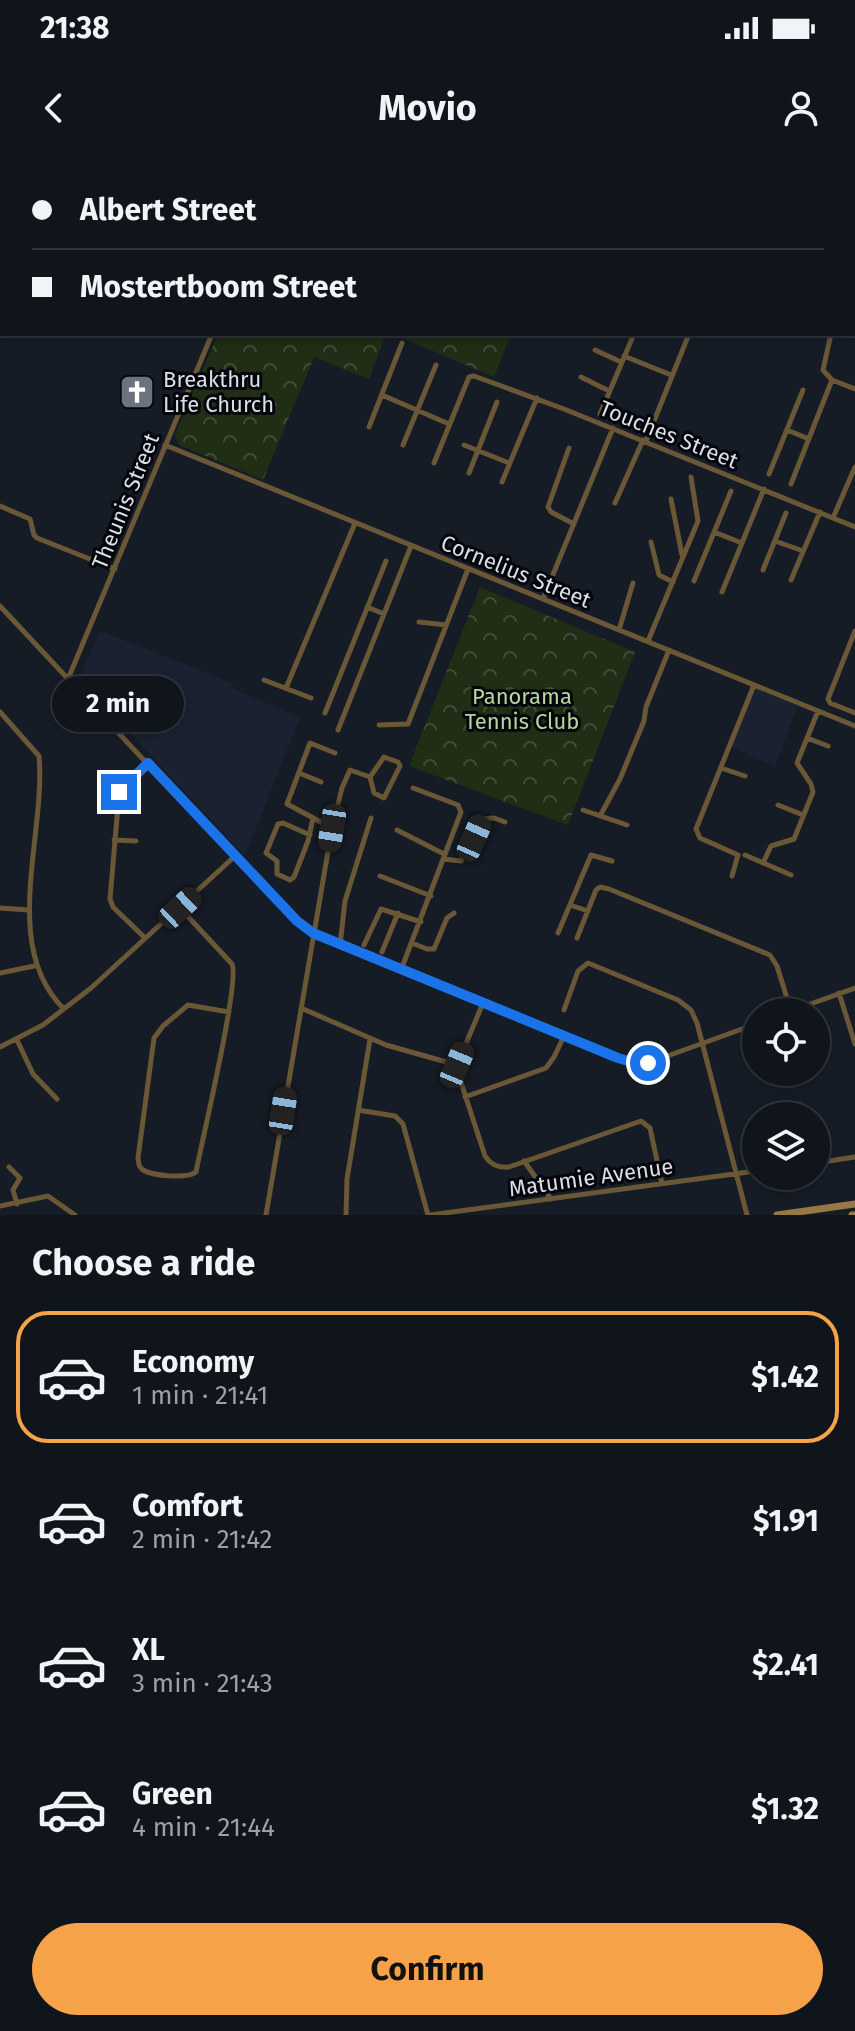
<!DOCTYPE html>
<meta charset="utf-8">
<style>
body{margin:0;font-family:"Fira Sans",sans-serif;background:#1e2229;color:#f1f3f6;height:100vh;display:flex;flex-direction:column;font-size:30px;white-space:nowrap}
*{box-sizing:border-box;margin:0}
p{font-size:26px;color:#9c9fa3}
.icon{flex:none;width:44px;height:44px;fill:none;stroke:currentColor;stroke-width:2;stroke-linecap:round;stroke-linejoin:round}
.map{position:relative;height:1055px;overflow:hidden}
.panel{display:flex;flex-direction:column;background:#10151c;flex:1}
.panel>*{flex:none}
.guide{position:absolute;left:0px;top:0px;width:856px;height:176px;box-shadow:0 4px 12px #0003,0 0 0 2px #30343b;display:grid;align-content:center;height:176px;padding:0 32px;background:#10151c}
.controls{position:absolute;left:742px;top:838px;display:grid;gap:16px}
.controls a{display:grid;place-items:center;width:88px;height:88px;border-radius:50%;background:#10151c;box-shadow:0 4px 12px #0003,0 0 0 2px #30343b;font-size:40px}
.end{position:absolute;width:36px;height:36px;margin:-18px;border:10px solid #1a73e8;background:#fff;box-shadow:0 0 0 4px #fff}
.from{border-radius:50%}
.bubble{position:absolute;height:56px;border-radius:28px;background:#10151c;box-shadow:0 4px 12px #0003,0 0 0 2px #30343b;font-size:26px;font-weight:700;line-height:56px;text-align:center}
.car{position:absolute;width:24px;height:48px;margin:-24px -12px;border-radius:10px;box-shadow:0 0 6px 2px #0007;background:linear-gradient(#222 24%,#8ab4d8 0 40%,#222 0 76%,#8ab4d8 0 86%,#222 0)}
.guide b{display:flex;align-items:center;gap:28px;height:76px;font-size:30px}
.guide b+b{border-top:2px solid #30343b}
.guide i{width:20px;height:20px;background:#f1f3f6}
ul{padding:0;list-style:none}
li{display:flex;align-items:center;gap:24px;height:132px;margin:0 16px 12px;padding:0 16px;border:4px solid transparent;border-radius:32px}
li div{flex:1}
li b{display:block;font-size:30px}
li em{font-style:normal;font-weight:700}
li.selected{border-color:#f6a248}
li>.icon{width:72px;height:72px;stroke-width:1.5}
h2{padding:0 32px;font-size:36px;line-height:96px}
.button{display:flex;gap:16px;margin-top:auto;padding:16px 32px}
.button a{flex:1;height:92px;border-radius:48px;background:#f6a248;color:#111;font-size:32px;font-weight:700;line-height:92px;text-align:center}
.status{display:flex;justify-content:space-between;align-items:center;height:56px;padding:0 40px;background:#10151c;direction:ltr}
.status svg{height:22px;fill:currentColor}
header{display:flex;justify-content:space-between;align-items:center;height:104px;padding:0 32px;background:#10151c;font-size:36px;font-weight:700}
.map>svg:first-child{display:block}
.built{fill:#1a2232}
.park{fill:url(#park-crowns)}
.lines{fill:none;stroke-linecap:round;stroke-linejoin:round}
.street{stroke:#6a5736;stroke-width:5}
.secondary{stroke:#967942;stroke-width:7}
.route{stroke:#1a73e8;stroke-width:10}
.labels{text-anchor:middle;stroke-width:6;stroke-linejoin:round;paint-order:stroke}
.poi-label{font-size:22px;fill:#dbdfe7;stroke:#05060b;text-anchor:start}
.street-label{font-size:22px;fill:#dbdfe7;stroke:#05060b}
.park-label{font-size:22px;fill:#b4d89b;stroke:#05060b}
</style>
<div class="status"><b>21:38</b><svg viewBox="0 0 49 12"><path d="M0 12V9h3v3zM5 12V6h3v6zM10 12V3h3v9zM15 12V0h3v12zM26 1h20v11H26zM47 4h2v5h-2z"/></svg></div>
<header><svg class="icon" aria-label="back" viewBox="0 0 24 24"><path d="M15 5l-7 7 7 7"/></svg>Movio<svg class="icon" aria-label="person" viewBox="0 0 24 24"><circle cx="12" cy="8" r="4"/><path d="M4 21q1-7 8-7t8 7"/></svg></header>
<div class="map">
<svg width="855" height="1055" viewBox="0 0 855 1055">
<defs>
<pattern id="park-crowns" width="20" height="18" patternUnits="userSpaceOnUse" patternTransform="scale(2)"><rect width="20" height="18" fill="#1f2e14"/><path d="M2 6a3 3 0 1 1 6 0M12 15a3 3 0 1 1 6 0" fill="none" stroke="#3f4c36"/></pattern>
</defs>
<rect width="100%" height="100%" fill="#161c26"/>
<path class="built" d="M 100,471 L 233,523 L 231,528 L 300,557 L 245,696 L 79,519 Z
M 754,525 L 798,543 L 775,607 L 729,586 Z"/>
<path class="park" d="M 218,174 L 386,174 L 369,219 L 314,197 L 263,320 L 179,285 L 175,275 Z
M 393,174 L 511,174 L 494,217 Z
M 480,427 L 635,492 L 568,665 L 409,606 Z"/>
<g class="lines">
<path class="street" d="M 307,0 L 312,2
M 800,0 L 801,2
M 67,2 L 69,0
M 258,2 L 260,0
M 357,2 L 358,0
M 490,2 L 490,0
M 854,41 L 855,38
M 854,112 L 855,112
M 854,122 L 855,120
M 831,174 L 823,210 L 832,220 L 855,229
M 595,190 L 621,202
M 624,196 L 671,215
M 581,217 L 609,231
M 382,235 L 449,264
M 600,254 L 634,174
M 369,267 L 402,183
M 787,270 L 809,279
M 646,281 L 689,174
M 165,285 L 855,566
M 403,285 L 436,205
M 464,285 L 509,303
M 569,288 L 548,347 L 551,352 L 574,364
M 434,303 L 469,217 L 474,216 L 564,249 L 855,367
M 469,313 L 497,242
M 769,314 L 803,230
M 502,322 L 537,238
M 791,324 L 832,220
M 671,339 L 682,395
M 615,343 L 643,280
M 0,346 L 30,359 L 34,375 L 37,378 L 115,409
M 833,358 L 855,307
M 714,372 L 742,383
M 775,381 L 803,391
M 651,382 L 659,415 L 673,422
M 763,410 L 786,353
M 791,420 L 820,352
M 694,421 L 731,331
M 722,432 L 764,329
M 543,439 L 613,268
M 0,446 L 225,687 L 297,761 L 313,773 L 635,903 L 648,903 L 756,864
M 367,447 L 384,454
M 419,462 L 446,465
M 619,470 L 633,423
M 855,471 L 828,539 L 830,543 L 855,553
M 648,481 L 698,361 L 691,317
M 68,519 L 212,174
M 264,520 L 311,538
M 286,528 L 355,363
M 0,552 L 39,596 C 46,676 0,786 64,849
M 325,553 L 386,401
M 379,565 L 408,564 L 468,409
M 338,570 L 411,386
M 807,578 L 828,586
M 384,597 L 398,602 L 400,606 L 384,638 L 374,633 L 370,617 Z
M 721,608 L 745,616
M 299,613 L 321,622
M 778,645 L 803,655
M 583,650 L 627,665
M 600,656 L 620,619 L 644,561 L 646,547 L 669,490
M 332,668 L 287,644 L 310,583 L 335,593
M 397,670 L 444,694
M 310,675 L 283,663 L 278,664 L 266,693 L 277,701 L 277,714 L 290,720 L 294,717 L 308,681 L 313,658
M 114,680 L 136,681
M 745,695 L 791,715
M 443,699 L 461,701 L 483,659 L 494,658 L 505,662
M 763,703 L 771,686 L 794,679 L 813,632 L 811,624 L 797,603 L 818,551
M 380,716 L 431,736
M 732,716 L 738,695 L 700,678 L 696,669 L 754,525
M 570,745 L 588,751
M 0,748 L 28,750
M 180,748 L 232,804 C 240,822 202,980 196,1012 C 187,1019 153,1016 143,1010 C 138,1006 139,1004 138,998 L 154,878 L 163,866 L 188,845 L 229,852
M 558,773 L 591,695 L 612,701
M 145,778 L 113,747 L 110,739 L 119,634 L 148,603
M 577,778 L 596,730 L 600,727 L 609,729 L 770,795 L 777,806 L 791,851
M 412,783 L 427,789 L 434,789 L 447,758 L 454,753
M 340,785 L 345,741 L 371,658
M 364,785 L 381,749 L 421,762
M 382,792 L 398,753
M 401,810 L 461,652 L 458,645 L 413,628
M 0,813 L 34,806
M 839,833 L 855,884
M 483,843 L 457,905 L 457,910 L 485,996 C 491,1005 498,1008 509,1007 L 641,961 L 650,968 L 662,1024
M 301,848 L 386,885 L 457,905
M 564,850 L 578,811 L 588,803 L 678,840 L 691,850 L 697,863 L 747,1055
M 788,852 L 855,828
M 17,880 L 33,914 L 57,939
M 0,887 L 43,865 L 91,828 L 234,697
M 465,937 L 546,908 L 554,897 L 564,876
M 801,945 L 803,956
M 358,950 L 395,956 L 403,964 L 428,1055
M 524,1001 L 551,1039
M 816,1003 L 855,997
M 9,1007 L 20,1018 L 13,1030 L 17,1044
M 0,1046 L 48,1036 L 75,1055
M 266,1055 L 332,668 L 342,628 L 350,610 L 370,617
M 346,1055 L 347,1019 L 370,879
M 430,1055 L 756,1011"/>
<path class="secondary" d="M 440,0 L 446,2
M 465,0 L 469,2
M 25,2 L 27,0
M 0,26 L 2,24
M 854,159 L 855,160
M 777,1055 L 855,1044
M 852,1055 L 855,1055"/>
</g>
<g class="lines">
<path class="route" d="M 119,632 L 148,603 L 297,761 L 313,773 L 618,898 L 635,903 L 648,903"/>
</g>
<defs>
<g id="church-square" transform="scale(1.8)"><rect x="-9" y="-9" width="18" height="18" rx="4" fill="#6b7280" stroke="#05060b"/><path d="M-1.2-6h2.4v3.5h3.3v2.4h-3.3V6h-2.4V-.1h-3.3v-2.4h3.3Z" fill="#fff"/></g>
</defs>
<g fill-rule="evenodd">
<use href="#church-square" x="137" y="232"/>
</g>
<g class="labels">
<g class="poi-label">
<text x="163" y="227">Breakthru<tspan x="163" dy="25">Life Church</tspan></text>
</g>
<g class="street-label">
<text transform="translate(669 274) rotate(22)" y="8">Touches Street</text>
<text transform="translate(125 341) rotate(-68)" y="8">Theunis Street</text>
<text transform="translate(516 411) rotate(22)" y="8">Cornelius Street</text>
<text transform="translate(591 1017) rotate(-8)" y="8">Matumie Avenue</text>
</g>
<g class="park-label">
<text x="522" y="544">Panorama<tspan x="522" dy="25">Tennis Club</tspan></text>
</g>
</g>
</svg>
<div class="controls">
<a><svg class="icon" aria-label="locate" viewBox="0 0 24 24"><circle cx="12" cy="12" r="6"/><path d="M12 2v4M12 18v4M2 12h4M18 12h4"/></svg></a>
<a><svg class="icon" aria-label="layers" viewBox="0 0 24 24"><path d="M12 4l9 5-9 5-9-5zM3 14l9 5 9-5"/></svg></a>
</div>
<i class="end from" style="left:648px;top:903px"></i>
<i class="end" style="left:119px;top:632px"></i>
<div class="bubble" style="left:52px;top:516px;width:132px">2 min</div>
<i class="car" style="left:332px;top:668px;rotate:189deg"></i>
<i class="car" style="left:474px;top:678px;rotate:24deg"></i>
<i class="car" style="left:180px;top:748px;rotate:47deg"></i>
<i class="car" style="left:457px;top:905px;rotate:23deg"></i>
<i class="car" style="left:283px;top:951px;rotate:9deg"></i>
<div class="guide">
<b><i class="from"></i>Albert Street</b>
<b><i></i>Mostertboom Street</b>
</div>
</div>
<section class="panel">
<h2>Choose a ride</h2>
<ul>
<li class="selected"><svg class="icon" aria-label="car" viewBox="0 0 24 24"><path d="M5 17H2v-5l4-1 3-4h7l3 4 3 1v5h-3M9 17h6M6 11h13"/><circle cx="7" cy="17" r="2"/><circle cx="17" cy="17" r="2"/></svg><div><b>Economy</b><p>1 min · 21:41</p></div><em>$1.42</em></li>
<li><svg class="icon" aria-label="car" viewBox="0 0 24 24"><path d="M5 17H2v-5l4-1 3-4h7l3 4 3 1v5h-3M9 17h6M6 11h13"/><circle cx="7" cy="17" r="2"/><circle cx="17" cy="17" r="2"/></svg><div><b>Comfort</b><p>2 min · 21:42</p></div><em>$1.91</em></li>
<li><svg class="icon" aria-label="car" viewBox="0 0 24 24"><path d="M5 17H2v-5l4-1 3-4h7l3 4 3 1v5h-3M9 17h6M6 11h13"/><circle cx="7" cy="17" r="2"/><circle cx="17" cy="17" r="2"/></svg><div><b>XL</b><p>3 min · 21:43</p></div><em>$2.41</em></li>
<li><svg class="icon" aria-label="car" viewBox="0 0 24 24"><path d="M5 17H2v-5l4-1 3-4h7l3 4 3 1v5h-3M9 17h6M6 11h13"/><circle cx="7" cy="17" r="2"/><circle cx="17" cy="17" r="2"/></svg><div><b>Green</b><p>4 min · 21:44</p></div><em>$1.32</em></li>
</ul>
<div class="button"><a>Confirm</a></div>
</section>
